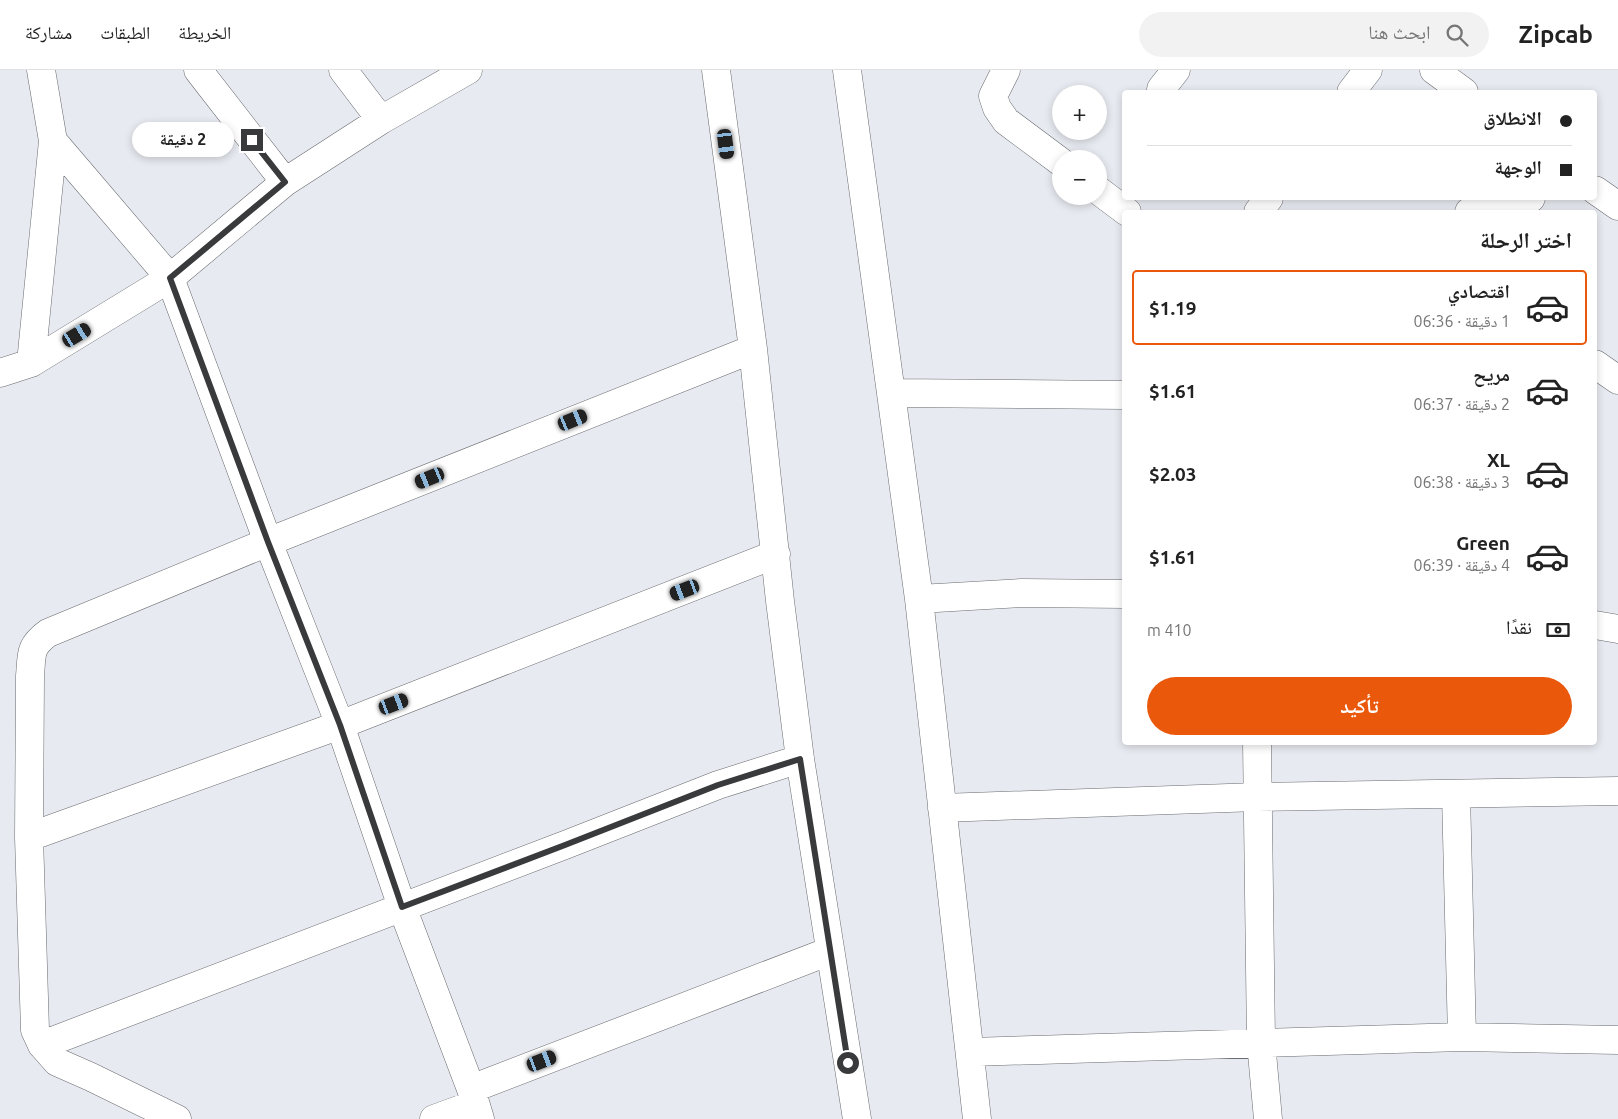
<!DOCTYPE html>
<html lang="ar">
<meta charset="utf-8">
<style>
body{margin:0;font-family:Ubuntu,"Noto Naskh Arabic",sans-serif;background:#f2f2f2;color:#222;direction:rtl;height:100vh;display:flex;flex-direction:column;font-size:19px;white-space:nowrap}
*{box-sizing:border-box;margin:0}
p{font-size:16px;color:#767676}
.icon{flex:none;width:28px;height:28px;fill:none;stroke:currentColor;stroke-width:2;stroke-linecap:round;stroke-linejoin:round}
.map{position:relative;flex:1;overflow:hidden;direction:ltr}
.details{position:absolute;left:1122px;top:140px;width:475px;height:535px;display:flex;flex-direction:column;background:#fff;border-radius:5px;box-shadow:0 2px 8px #0003;direction:rtl}
.details>*{flex:none}
.guide{position:absolute;left:1122px;top:20px;width:475px;height:110px;border-radius:5px;box-shadow:0 2px 8px #0003;direction:rtl;display:grid;align-content:center;height:110px;padding:0 25px;background:#fff}
.buttons{position:absolute;left:1052px;top:15px;display:grid;gap:10px}
.buttons a{display:grid;place-items:center;width:55px;height:55px;border-radius:50%;background:#fff;box-shadow:0 2px 8px #0003;font-size:25px}
.end{position:absolute;width:22px;height:22px;margin:-11px;border:6px solid #393a3c;background:#fff;box-shadow:0 0 0 2px #fff}
.from{border-radius:50%}
.bubble{position:absolute;height:35px;border-radius:18px;background:#fff;box-shadow:0 2px 8px #0003;font-size:16px;font-weight:700;line-height:35px;text-align:center;direction:rtl}
.car{position:absolute;width:15px;height:30px;margin:-15px -8px;border-radius:6px;box-shadow:0 0 4px 1px #0007;background:linear-gradient(#222 24%,#8ab4d8 0 40%,#222 0 76%,#8ab4d8 0 86%,#222 0)}
.guide b{display:flex;align-items:center;gap:18px;height:48px;font-size:19px}
.guide b+b{border-top:1px solid #e0e0e0}
.guide i{width:12px;height:12px;background:#222}
ul{padding:0;list-style:none}
li{display:flex;align-items:center;gap:15px;height:75px;margin:0 10px 8px;padding:0 15px;border:2px solid transparent;border-radius:5px}
li div{flex:1}
li b{display:block;font-size:19px}
li em{font-style:normal;font-weight:700}
li.on{border-color:#ea580c}
li>.icon{width:45px;height:45px;stroke-width:1.5}
h2{padding:0 25px;font-size:22px;line-height:60px}
.pay{display:flex;align-items:center;gap:12px;height:55px;padding:0 25px;font-size:19px}
.pay p{margin-inline-start:auto}
.button{display:flex;gap:10px;margin-top:auto;padding:10px 25px}
.button a{flex:1;height:58px;border-radius:30px;background:#ea580c;color:#fff;font-size:20px;font-weight:700;line-height:58px;text-align:center}
header{display:flex;align-items:center;gap:30px;box-sizing:border-box;height:70px;padding:0 25px;background:#fff;border-bottom:1px solid #e0e0e0}
header strong{font-size:24px}
nav{display:flex;gap:28px;margin-inline-start:auto;font-size:18px}
.search{width:350px;height:45px;background:#f2f2f2;display:flex;align-items:center;gap:12px;box-sizing:border-box;padding:0 18px;border-radius:28px;color:#767676;font-size:19px}
.map>svg:first-child{display:block}
.lines{fill:none;stroke-linecap:round;stroke-linejoin:round}
.street-casing{stroke:#686b6f;stroke-width:29}
.secondary-casing{stroke:#686b6f;stroke-width:29}
.street{stroke:#fff;stroke-width:28}
.secondary{stroke:#fff;stroke-width:28}
.route{stroke:#393a3c;stroke-width:6}
</style>
<header>
<strong>Zipcab</strong>
<div class="search"><svg class="icon" aria-label="search" viewBox="0 0 24 24"><circle cx="10" cy="10" r="6"/><path d="M15 15l6 6"/></svg>ابحث هنا</div>
<nav><a>الخريطة</a><a>الطبقات</a><a>مشاركة</a></nav>
</header>
<div class="map">
<svg width="1618" height="1049" viewBox="0 0 1618 1049">
<rect width="100%" height="100%" fill="#e7eaf0"/>
<g class="lines">
<g class="street-casing">
<path id="street" d="M 41,0 L 53,71 L 170,208 L 268,472 L 340,655 L 402,837 L 471,1019 L 480,1049
M 198,0 L 285,112
M 343,0 L 381,50
M 716,0 L 753,279 L 780,531 L 800,689 L 857,1049
M 847,0 L 919,529 L 977,1049
M 1006,0 L 993,26 L 997,38 L 1006,51 L 1061,92
M 1161,19 L 1176,0
M 1351,22 L 1368,0
M 1099,121 L 1127,142
M 1258,142 L 1269,128
M 1469,142 L 1531,128
M 31,293 L 53,71
M 1595,294 L 1618,310
M 0,303 L 31,293 L 170,208 L 285,112 L 381,50 L 468,0
M 891,323 L 1125,325
M 919,529 L 1022,523 L 1125,524
M 1595,555 L 1618,559
M 1257,672 L 1261,972 L 1268,1049
M 1456,724 L 1462,967
M 942,738 L 1257,727 L 1618,721
M 29,767 L 340,655 L 776,484
M 42,975 L 565,775 L 718,715 L 800,689
M 971,982 L 1462,967 L 1618,970
M 471,1019 L 830,881
M 177,1049 L 91,1007 L 57,992 L 42,975 L 35,960 L 29,767 L 30,606 C 32,584 29,577 48,563 L 268,472 L 753,279
M 434,1049 L 475,1034"/>
</g>
<g class="secondary-casing">
<path id="secondary" d="M 1434,0 L 1464,22
M 1595,120 L 1618,136"/>
</g>
<use href="#street" class="street"/>
<use href="#secondary" class="secondary"/>
</g>
<g class="lines">
<path class="route" d="M 252,70 L 285,112 L 170,208 L 268,472 L 340,655 L 402,837 L 565,775 L 718,715 L 800,689 L 848,993"/>
</g>
</svg>
<div class="buttons">
<a>+</a>
<a>−</a>
</div>
<i class="end from" style="left:848px;top:993px"></i>
<i class="end" style="left:252px;top:70px"></i>
<div class="bubble" style="left:132px;top:52px;width:102px">2 دقيقة</div>
<i class="car" style="left:726px;top:74px;rotate:173deg"></i>
<i class="car" style="left:77px;top:265px;rotate:59deg"></i>
<i class="car" style="left:573px;top:350px;rotate:68deg"></i>
<i class="car" style="left:430px;top:408px;rotate:248deg"></i>
<i class="car" style="left:685px;top:520px;rotate:249deg"></i>
<i class="car" style="left:394px;top:634px;rotate:69deg"></i>
<i class="car" style="left:542px;top:991px;rotate:69deg"></i>
<div class="guide">
<b><i class="from"></i>الانطلاق</b>
<b><i></i>الوجهة</b>
</div>
<section class="details">
<h2>اختر الرحلة</h2>
<ul>
<li class="on"><svg class="icon" aria-label="car" viewBox="0 0 24 24"><path d="M5 17H2v-5l4-1 3-4h7l3 4 3 1v5h-3M9 17h6M6 11h13"/><circle cx="7" cy="17" r="2"/><circle cx="17" cy="17" r="2"/></svg><div><b>اقتصادي</b><p>1 دقيقة · 06:36</p></div><em>$1.19</em></li>
<li><svg class="icon" aria-label="car" viewBox="0 0 24 24"><path d="M5 17H2v-5l4-1 3-4h7l3 4 3 1v5h-3M9 17h6M6 11h13"/><circle cx="7" cy="17" r="2"/><circle cx="17" cy="17" r="2"/></svg><div><b>مريح</b><p>2 دقيقة · 06:37</p></div><em>$1.61</em></li>
<li><svg class="icon" aria-label="car" viewBox="0 0 24 24"><path d="M5 17H2v-5l4-1 3-4h7l3 4 3 1v5h-3M9 17h6M6 11h13"/><circle cx="7" cy="17" r="2"/><circle cx="17" cy="17" r="2"/></svg><div><b>XL</b><p>3 دقيقة · 06:38</p></div><em>$2.03</em></li>
<li><svg class="icon" aria-label="car" viewBox="0 0 24 24"><path d="M5 17H2v-5l4-1 3-4h7l3 4 3 1v5h-3M9 17h6M6 11h13"/><circle cx="7" cy="17" r="2"/><circle cx="17" cy="17" r="2"/></svg><div><b>Green</b><p>4 دقيقة · 06:39</p></div><em>$1.61</em></li>
</ul>
<div class="pay"><svg class="icon" aria-label="cash" viewBox="0 0 24 24"><path d="M3 7h18v10H3z"/><circle cx="12" cy="12" r="2"/></svg>نقدًا<p>410 m</p></div>
<div class="button"><a>تأكيد</a></div>
</section>
</div>
